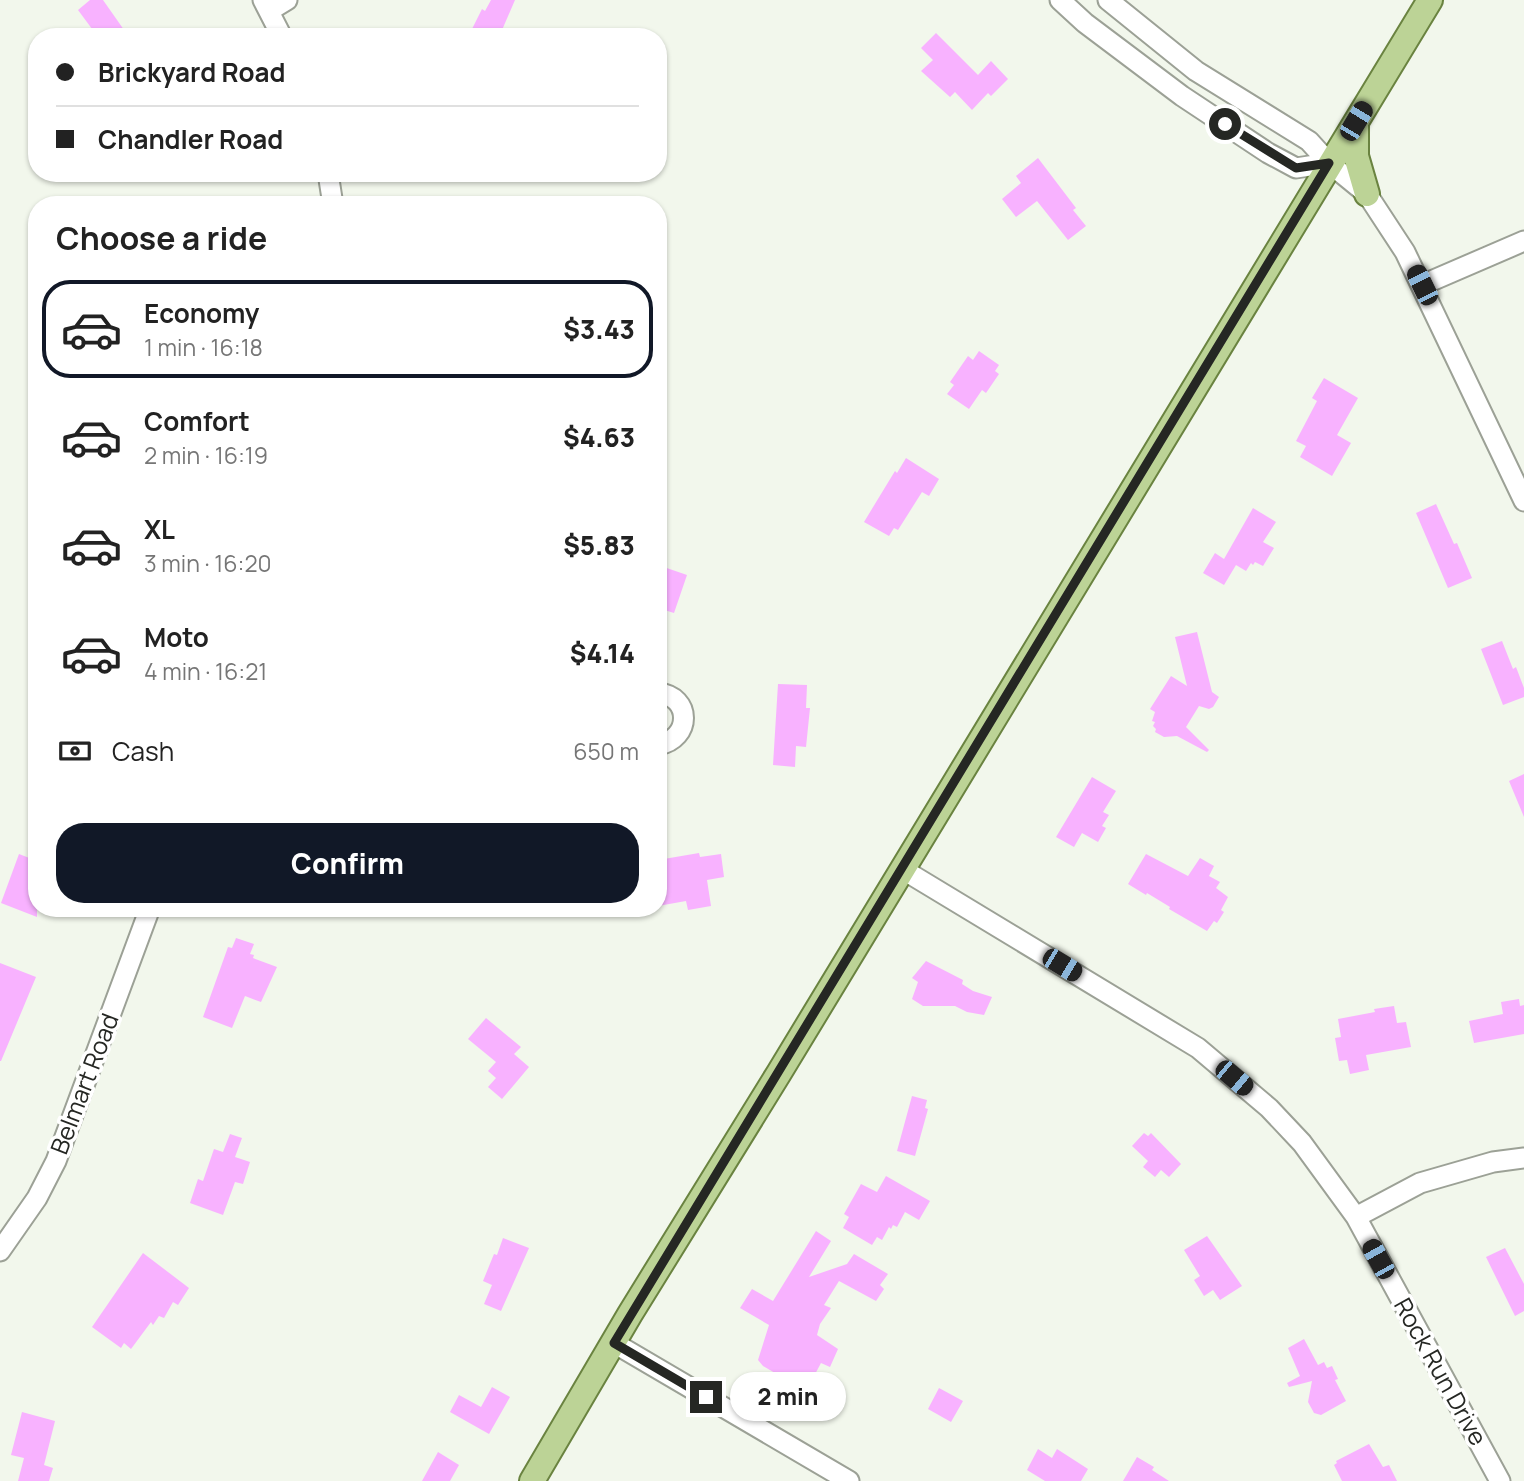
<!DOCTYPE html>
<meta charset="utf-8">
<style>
body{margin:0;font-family:Manrope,sans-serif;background:#f2f2f2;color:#222;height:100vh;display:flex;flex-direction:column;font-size:26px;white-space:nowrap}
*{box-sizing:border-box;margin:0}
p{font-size:23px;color:#767676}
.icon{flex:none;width:38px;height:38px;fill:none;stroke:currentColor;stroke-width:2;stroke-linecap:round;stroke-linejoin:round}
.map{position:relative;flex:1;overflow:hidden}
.drawer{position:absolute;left:28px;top:196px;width:639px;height:721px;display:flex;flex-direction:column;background:#fff;border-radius:28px;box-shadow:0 2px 5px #0004}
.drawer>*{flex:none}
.guide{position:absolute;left:28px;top:28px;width:639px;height:154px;border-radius:28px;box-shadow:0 2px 5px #0004;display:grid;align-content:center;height:154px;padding:0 28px;background:#fff}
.end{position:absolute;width:32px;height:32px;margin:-16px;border:9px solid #252723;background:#fff;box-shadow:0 0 0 4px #fff}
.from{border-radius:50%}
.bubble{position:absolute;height:49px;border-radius:24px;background:#fff;box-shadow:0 2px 5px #0004;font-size:23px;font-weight:800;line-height:49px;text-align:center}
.car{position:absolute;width:21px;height:42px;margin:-21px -10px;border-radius:9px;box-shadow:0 0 5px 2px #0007;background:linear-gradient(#222 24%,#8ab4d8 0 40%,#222 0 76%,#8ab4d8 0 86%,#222 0)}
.guide b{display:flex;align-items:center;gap:24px;height:66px;font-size:26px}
.guide b+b{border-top:2px solid #e0e0e0}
.guide i{width:18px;height:18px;background:#222}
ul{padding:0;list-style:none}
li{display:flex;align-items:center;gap:21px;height:98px;margin:0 14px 10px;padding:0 14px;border:4px solid transparent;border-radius:28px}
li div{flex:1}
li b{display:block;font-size:26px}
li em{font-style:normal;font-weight:800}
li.active{border-color:#111827}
li>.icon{width:63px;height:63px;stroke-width:1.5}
h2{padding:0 28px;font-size:32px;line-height:84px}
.pay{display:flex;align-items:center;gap:18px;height:77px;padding:0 28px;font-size:26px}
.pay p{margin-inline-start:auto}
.action{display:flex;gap:14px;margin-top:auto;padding:14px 28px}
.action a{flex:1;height:80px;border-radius:28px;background:#111827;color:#fff;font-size:28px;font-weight:800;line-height:80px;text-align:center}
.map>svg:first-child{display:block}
.building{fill:#f8b2ff}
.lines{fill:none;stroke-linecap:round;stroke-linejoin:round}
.minor-casing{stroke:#9ca196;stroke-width:23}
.major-casing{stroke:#6a8340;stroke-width:28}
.minor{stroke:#fff;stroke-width:19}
.major{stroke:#bcd396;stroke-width:24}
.route{stroke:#252723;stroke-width:9}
.labels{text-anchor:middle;stroke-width:7;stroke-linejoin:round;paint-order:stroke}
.street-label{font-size:24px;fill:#252723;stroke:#fff}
</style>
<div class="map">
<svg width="1524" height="1481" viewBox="0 0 1524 1481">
<rect width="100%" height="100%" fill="#f2f7ec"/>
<path class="building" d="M 90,0 L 103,0 L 129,37 L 98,37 L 78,10 Z
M 491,0 L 515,0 L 499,37 L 468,37 L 482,9 L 485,11 Z
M 936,33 L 978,75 L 991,61 L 1008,79 L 991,96 L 988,93 L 972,110 L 955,92 L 950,97 L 921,71 L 933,60 L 921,48 Z
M 1038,158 L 1076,208 L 1073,210 L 1086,226 L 1068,240 L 1037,201 L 1016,217 L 1002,199 L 1021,183 L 1016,176 Z
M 979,351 L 999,365 L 995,371 L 999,374 L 986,393 L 982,390 L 969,409 L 947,394 L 954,385 L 950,382 L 968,356 L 973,360 Z
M 1324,378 L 1358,398 L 1337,435 L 1351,443 L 1332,476 L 1300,457 L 1306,446 L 1296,441 L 1317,401 L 1312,398 Z
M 906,458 L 939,479 L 929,496 L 922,492 L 898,530 L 894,528 L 889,536 L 864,522 L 895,471 L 897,473 Z
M 1436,504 L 1454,544 L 1457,543 L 1472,578 L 1448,588 L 1416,513 Z
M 1253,508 L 1276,522 L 1263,542 L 1274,548 L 1263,566 L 1255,562 L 1253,565 L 1251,563 L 1246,571 L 1236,565 L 1224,585 L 1203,573 L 1215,553 L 1224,559 Z
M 658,565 L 687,575 L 674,613 L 658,608 Z
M 1197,632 L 1212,692 L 1219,697 L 1213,707 L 1209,709 L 1199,706 L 1186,727 L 1209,750 L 1207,752 L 1177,736 L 1164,737 L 1155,732 L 1156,729 L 1153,726 L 1155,722 L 1152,721 L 1155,712 L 1150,709 L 1171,676 L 1187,686 L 1175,637 Z
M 1502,641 L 1513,669 L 1516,667 L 1524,688 L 1524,697 L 1503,705 L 1481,649 Z
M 778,684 L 807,685 L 806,708 L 810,708 L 806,747 L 796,746 L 795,767 L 773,765 Z
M 1524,774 L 1524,817 L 1509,781 Z
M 1092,777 L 1116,791 L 1103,812 L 1109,815 L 1102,826 L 1106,828 L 1098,842 L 1082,833 L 1074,847 L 1056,837 Z
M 699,853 L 700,857 L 721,854 L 724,877 L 707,880 L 711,906 L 688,910 L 686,901 L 658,906 L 658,860 Z
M 19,854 L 37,861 L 37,917 L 1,903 Z
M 1146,854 L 1188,876 L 1200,858 L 1214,866 L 1209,876 L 1220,882 L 1216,888 L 1228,897 L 1221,910 L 1224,912 L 1217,923 L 1214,921 L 1207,931 L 1169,909 L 1170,907 L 1147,893 L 1146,895 L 1128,884 Z
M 236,938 L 254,944 L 250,954 L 254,955 L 253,958 L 277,967 L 261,1002 L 245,996 L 232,1028 L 203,1017 L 228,947 L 232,948 Z
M 926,961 L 963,980 L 962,984 L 973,991 L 992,997 L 984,1015 L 967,1012 L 955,1006 L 923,1006 L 912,999 L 918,982 L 912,978 Z
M 0,963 L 36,977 L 1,1061 L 0,1061 Z
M 1519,999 L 1520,1006 L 1524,1005 L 1524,1034 L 1474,1043 L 1469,1021 L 1503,1014 L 1501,1002 Z
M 1394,1006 L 1397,1023 L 1406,1022 L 1411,1047 L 1366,1055 L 1369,1070 L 1350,1074 L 1347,1060 L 1339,1061 L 1335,1038 L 1341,1037 L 1338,1019 L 1375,1012 L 1374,1009 Z
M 486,1018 L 521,1047 L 514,1054 L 529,1067 L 502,1099 L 488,1087 L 496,1078 L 488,1071 L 496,1062 L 468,1039 Z
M 912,1096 L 927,1100 L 925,1108 L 928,1109 L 915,1156 L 897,1151 Z
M 1144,1133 L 1148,1136 L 1151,1133 L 1181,1164 L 1169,1177 L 1161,1170 L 1155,1177 L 1143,1167 L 1148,1161 L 1132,1146 Z
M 230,1134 L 242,1138 L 235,1157 L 250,1162 L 243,1184 L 235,1182 L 223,1215 L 190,1203 L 198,1179 L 203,1181 L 214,1149 L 223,1152 Z
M 886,1176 L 930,1201 L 919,1220 L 905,1212 L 897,1227 L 893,1225 L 891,1229 L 889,1227 L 882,1240 L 877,1237 L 872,1245 L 843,1228 L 849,1217 L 844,1214 L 861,1184 L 877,1192 Z
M 816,1231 L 831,1241 L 809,1277 L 847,1264 L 854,1254 L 888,1274 L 880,1285 L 884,1289 L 876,1301 L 839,1281 L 824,1305 L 831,1308 L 820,1324 L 817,1335 L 838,1349 L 830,1367 L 821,1363 L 806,1391 L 763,1366 L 758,1360 L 769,1325 L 740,1308 L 752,1289 L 773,1301 Z
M 1207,1236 L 1242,1286 L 1220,1300 L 1213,1290 L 1204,1296 L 1194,1280 L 1200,1276 L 1184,1250 Z
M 503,1238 L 529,1248 L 501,1311 L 484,1304 L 492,1285 L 483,1281 L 494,1254 L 497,1255 Z
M 1505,1248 L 1524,1284 L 1524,1311 L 1515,1316 L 1486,1257 Z
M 143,1253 L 189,1288 L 178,1305 L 173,1302 L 164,1318 L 159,1316 L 153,1325 L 151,1322 L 131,1349 L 124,1343 L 121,1348 L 92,1327 Z
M 1304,1339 L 1318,1365 L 1324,1362 L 1327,1368 L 1332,1366 L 1338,1379 L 1335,1380 L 1346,1401 L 1321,1415 L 1314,1413 L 1308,1402 L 1312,1381 L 1289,1387 L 1287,1383 L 1300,1376 L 1288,1348 Z
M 492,1387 L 510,1397 L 489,1434 L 450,1412 L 459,1395 L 481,1407 Z
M 939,1388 L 963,1401 L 951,1422 L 928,1409 Z
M 22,1412 L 55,1421 L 44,1465 L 53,1468 L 49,1481 L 18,1481 L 24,1458 L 11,1455 Z
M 1369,1444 L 1383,1467 L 1389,1465 L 1397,1481 L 1342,1481 L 1334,1465 L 1337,1463 L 1336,1461 Z
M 1038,1449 L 1052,1458 L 1057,1449 L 1088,1469 L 1081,1481 L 1045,1481 L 1027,1470 Z
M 438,1452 L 459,1465 L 450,1481 L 422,1481 Z
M 1137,1457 L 1154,1467 L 1152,1470 L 1169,1481 L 1123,1481 Z"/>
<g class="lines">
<g class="minor-casing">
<path id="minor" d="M 263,0 L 282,37
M 1060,0 L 1085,23 L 1182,96 L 1268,153 L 1296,168 L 1329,163
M 1108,0 L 1196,71 L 1309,141 L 1329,163 L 1367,194 L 1405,252 L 1524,501
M 269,11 L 287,0
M 328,173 L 333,205
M 1422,285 L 1524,241
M 658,693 C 692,696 692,739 658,745
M 902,869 L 1198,1048 L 1269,1108 L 1302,1143 L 1356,1217 L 1500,1481
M 1356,1217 L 1420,1183 L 1493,1162 L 1524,1158
M 0,1251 L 37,1198 L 56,1161 L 150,908
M 614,1343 L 849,1481"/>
</g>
<g class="major-casing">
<path id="major" d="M 1356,122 L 1356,156 L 1367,194
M 532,1481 L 630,1314 L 779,1073 L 1430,0"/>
</g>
<use href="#minor" class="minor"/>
<use href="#major" class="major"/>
</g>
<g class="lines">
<path class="route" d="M 706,1397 L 614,1343 L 1329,163 L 1296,168 L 1225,124"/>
</g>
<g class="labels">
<g class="street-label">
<text transform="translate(85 1084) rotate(-69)" y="8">Belmart Road</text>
<text transform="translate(1440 1372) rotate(61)" y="8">Rock Run Drive</text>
</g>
</g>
</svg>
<i class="end from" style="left:1225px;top:124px"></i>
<i class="end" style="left:706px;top:1397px"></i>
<div class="bubble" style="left:730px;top:1372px;width:116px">2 min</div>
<i class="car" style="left:1356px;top:121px;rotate:31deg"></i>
<i class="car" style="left:1422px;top:285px;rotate:334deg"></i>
<i class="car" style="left:1062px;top:965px;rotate:121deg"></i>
<i class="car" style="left:1234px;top:1078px;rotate:130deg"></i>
<i class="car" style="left:1378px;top:1259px;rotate:331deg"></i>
<div class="guide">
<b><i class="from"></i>Brickyard Road</b>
<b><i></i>Chandler Road</b>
</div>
<section class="drawer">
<h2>Choose a ride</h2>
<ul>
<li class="active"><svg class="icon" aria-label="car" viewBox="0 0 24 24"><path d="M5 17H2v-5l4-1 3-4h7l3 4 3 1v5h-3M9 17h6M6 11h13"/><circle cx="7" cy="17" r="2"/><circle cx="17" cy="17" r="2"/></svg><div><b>Economy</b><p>1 min · 16:18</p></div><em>$3.43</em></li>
<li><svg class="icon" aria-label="car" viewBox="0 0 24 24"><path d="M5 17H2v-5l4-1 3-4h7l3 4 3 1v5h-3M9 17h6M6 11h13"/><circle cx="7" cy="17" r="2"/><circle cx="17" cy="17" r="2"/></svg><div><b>Comfort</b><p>2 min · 16:19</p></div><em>$4.63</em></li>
<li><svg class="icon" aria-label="car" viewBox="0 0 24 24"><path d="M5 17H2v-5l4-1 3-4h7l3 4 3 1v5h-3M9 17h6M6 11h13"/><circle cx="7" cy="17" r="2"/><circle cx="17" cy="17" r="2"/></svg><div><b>XL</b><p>3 min · 16:20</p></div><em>$5.83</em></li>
<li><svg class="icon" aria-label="car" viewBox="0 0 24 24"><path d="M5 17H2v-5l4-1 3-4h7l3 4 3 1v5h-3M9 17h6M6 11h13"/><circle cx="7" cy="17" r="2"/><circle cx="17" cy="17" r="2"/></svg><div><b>Moto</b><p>4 min · 16:21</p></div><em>$4.14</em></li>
</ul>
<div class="pay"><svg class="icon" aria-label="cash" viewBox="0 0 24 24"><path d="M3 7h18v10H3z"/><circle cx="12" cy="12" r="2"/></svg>Cash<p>650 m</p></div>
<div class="action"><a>Confirm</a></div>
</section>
</div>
